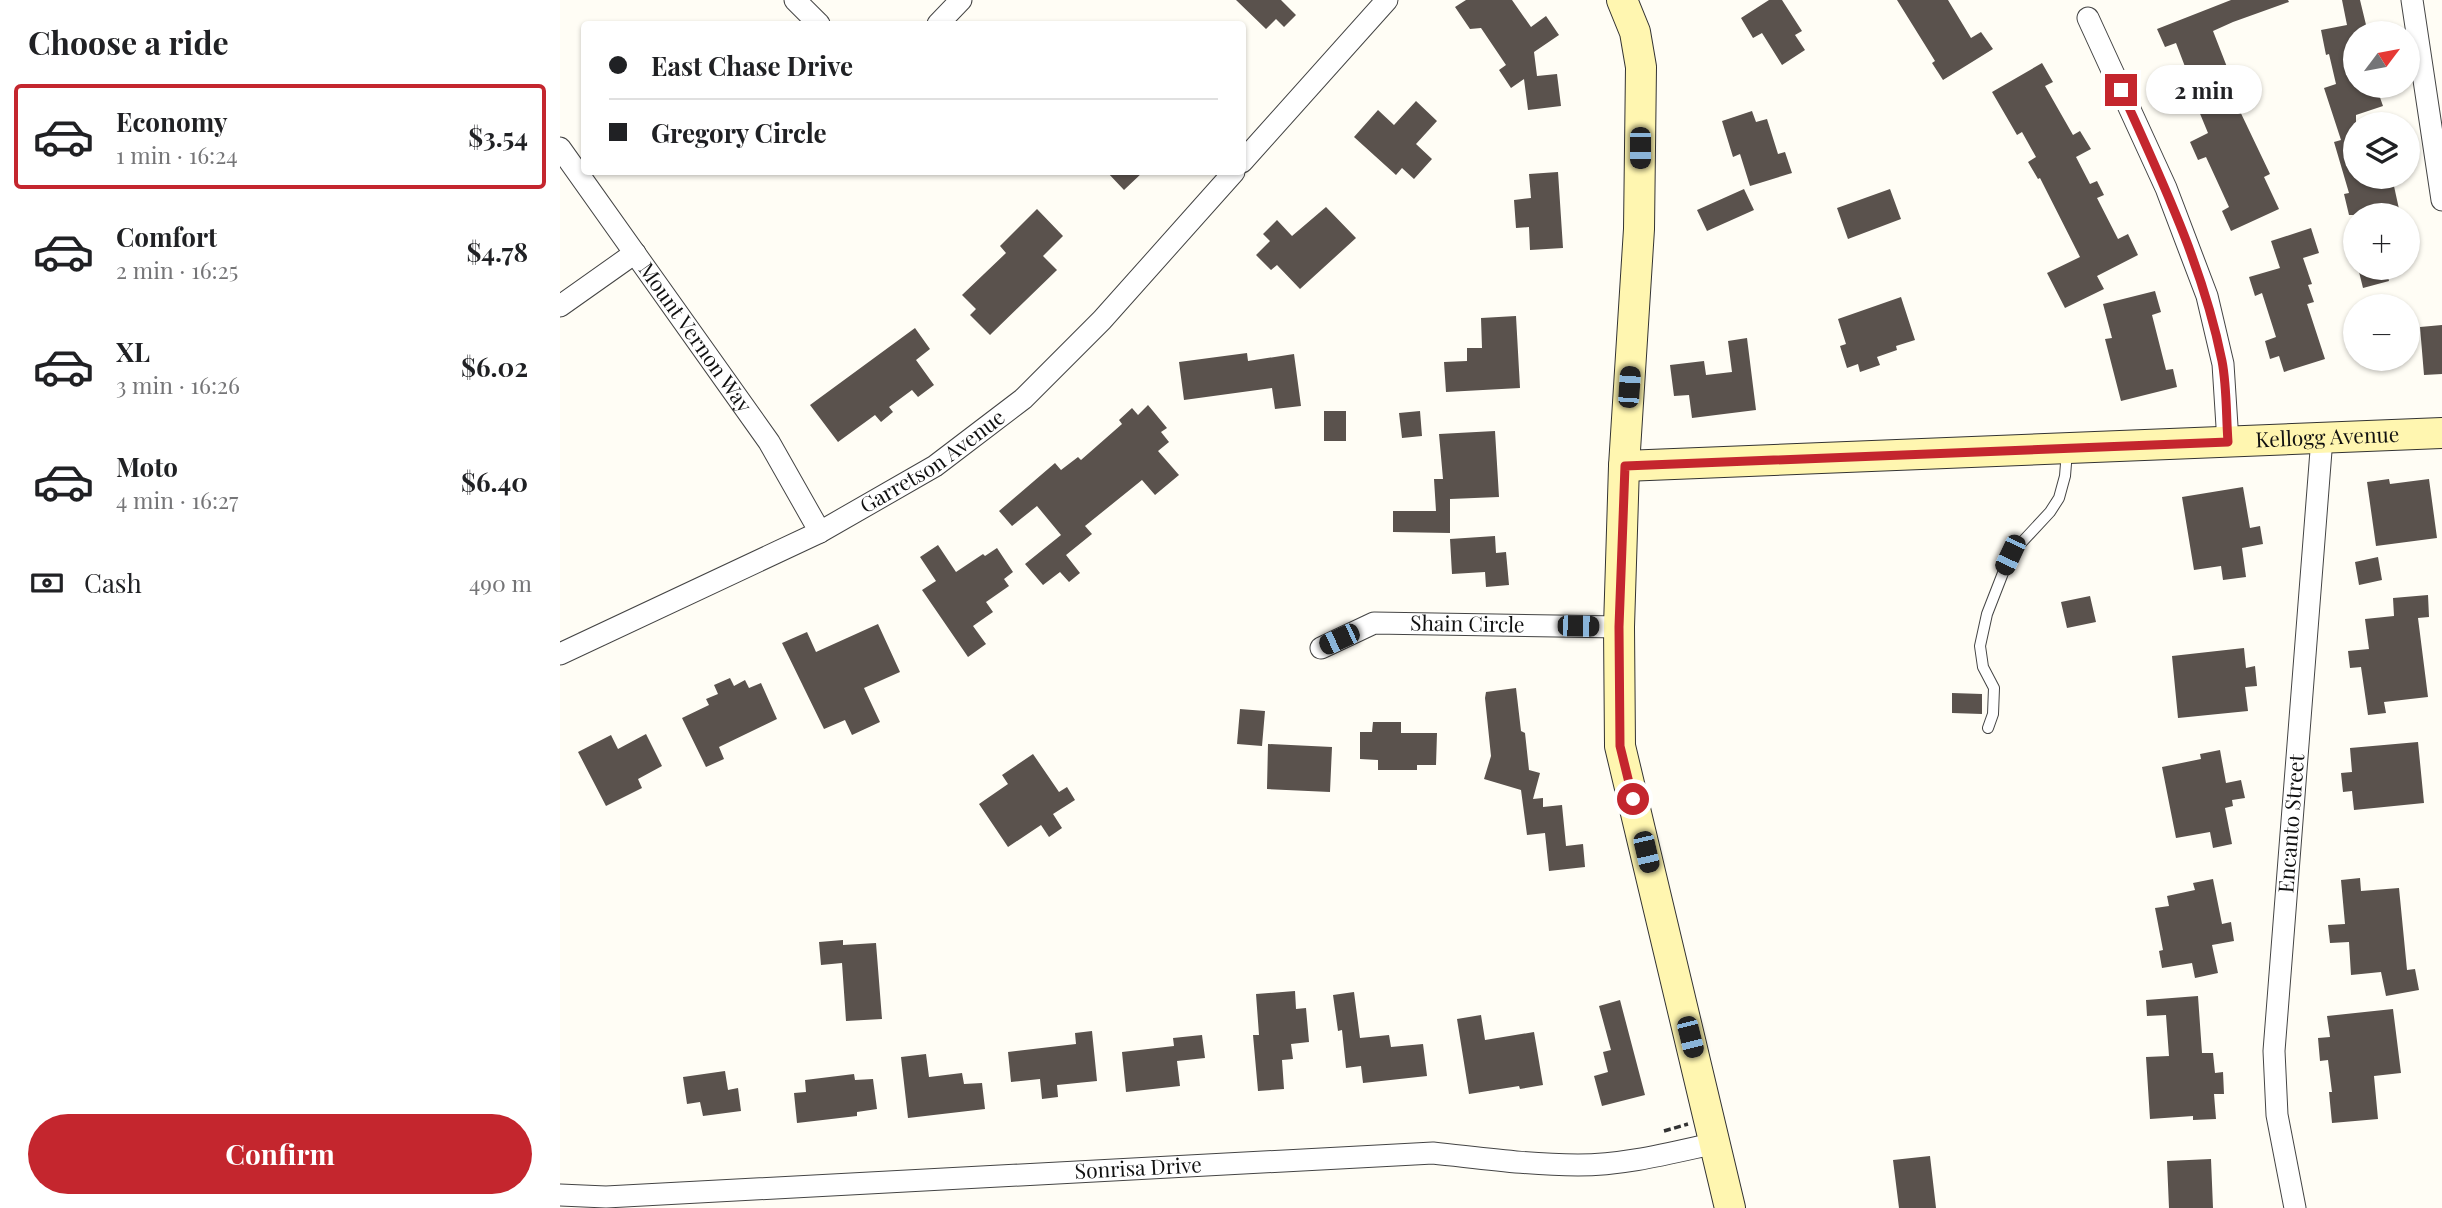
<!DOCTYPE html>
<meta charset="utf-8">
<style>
body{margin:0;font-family:"Playfair Display",serif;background:#f6f6f6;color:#202124;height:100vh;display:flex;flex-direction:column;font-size:26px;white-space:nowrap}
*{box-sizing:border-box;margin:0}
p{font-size:23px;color:#757577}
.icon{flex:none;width:38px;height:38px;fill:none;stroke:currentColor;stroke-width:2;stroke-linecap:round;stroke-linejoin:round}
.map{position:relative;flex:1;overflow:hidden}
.details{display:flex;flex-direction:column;background:#fff;width:560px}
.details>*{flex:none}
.banner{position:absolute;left:21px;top:21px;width:665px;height:154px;border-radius:7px;box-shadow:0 2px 5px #0004;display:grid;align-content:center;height:154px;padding:0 28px;background:#fff}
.needle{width:46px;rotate:58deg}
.fabs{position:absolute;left:1783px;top:21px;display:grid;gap:14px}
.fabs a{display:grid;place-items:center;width:77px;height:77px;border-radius:50%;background:#fff;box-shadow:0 2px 5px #0004;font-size:35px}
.end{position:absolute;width:32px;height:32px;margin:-16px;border:9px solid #c4262e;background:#fff;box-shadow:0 0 0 4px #fff}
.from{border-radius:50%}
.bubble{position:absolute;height:49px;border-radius:24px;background:#fff;box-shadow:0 2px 5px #0004;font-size:23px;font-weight:700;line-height:49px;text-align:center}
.car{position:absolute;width:21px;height:42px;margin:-21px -10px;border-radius:9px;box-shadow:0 0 5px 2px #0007;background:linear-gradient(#222 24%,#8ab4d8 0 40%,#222 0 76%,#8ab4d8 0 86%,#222 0)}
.banner b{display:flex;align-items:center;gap:24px;height:66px;font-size:26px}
.banner b+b{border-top:2px solid #e0e0e0}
.banner i{width:18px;height:18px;background:#202124}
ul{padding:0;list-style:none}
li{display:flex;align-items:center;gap:21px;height:105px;margin:0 14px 10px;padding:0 14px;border:4px solid transparent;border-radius:7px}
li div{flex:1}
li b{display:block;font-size:26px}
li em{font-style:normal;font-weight:700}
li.on{border-color:#c4262e}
li>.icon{width:63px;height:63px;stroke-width:1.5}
h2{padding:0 28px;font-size:32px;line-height:84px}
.pay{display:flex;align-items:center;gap:18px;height:77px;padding:0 28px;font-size:26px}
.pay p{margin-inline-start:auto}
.primary-button{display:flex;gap:14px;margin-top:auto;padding:14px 28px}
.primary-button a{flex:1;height:80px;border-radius:42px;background:#c4262e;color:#fff;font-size:28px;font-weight:700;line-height:80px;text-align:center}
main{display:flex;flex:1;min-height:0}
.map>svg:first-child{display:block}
.building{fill:#5a524d}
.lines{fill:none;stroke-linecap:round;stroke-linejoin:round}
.lane-casing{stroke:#444;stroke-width:12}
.street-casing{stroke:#444;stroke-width:23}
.secondary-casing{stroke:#333;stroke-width:32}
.path{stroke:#333;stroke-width:3.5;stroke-dasharray:7 3.5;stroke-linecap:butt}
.lane{stroke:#fff;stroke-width:10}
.street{stroke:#fff;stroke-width:21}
.secondary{stroke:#fff6b0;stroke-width:30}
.route{stroke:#c4262e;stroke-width:9}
.labels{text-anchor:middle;stroke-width:7;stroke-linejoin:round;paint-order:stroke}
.street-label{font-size:21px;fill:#111;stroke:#fff}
</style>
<main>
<section class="details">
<h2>Choose a ride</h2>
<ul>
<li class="on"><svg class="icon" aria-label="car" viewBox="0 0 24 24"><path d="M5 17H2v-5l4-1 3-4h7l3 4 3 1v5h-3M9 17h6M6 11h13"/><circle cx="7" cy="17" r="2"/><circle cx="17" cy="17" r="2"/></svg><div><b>Economy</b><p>1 min · 16:24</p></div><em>$3.54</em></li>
<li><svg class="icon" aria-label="car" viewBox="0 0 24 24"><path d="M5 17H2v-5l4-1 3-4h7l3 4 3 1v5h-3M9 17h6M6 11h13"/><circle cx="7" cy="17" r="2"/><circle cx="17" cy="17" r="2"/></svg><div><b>Comfort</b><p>2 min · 16:25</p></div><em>$4.78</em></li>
<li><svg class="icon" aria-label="car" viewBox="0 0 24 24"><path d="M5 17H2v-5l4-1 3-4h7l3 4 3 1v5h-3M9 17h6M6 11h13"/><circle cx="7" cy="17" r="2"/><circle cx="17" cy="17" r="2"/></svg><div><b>XL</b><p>3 min · 16:26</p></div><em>$6.02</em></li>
<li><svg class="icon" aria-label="car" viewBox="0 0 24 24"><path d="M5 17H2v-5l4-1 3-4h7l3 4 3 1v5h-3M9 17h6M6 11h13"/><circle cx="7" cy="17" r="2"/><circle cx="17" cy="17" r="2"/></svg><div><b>Moto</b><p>4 min · 16:27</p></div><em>$6.40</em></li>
</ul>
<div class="pay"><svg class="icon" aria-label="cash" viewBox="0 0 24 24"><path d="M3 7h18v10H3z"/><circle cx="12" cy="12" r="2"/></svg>Cash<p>490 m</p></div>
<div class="primary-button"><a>Confirm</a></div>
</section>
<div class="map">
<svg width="1882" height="1208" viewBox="0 0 1882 1208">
<rect width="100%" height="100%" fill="#fffdf5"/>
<path class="building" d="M 676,0 L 721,0 L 736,15 L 724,27 L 716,19 L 706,29 Z
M 906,0 L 952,0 L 971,27 L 986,16 L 999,35 L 974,52 L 977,76 L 997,74 L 1001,106 L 968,110 L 964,79 L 951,88 L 939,70 L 946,65 L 921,28 L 910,29 L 895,7 Z
M 1209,0 L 1222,0 L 1242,31 L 1235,35 L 1245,50 L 1222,65 L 1202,33 L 1193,38 L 1181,18 Z
M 1337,0 L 1388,0 L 1411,38 L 1421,32 L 1433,49 L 1383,80 L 1372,63 L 1375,61 Z
M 1671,0 L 1728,0 L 1729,2 L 1673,22 L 1653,31 L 1681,103 L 1677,105 L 1710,174 L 1704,177 L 1719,209 L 1671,231 L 1662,211 L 1669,207 L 1646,157 L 1638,160 L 1630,142 L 1648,133 L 1636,104 L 1627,108 L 1620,90 L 1632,85 L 1616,43 L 1605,47 L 1597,29 Z
M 1782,0 L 1800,0 L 1808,33 L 1796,33 L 1796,45 L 1792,45 L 1796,62 L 1796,86 L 1816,86 L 1823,106 L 1796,115 L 1796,177 L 1832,177 L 1839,209 L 1822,212 L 1823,215 L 1789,215 L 1784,194 L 1789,193 L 1774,142 L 1781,140 L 1764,88 L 1776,84 L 1769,54 L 1766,55 L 1761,30 L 1787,25 Z
M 1482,63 L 1493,82 L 1485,86 L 1513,135 L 1520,131 L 1531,149 L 1516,157 L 1530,184 L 1537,181 L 1544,195 L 1537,198 L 1558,239 L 1568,234 L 1578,255 L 1537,276 L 1544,289 L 1505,308 L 1487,273 L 1520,257 L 1480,178 L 1478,179 L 1468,162 L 1476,157 L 1462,132 L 1457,135 L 1432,92 Z
M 856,101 L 877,121 L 856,144 L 872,159 L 854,179 L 842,168 L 836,175 L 794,137 L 818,110 L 834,125 Z
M 1192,111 L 1196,122 L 1207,119 L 1218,154 L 1225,152 L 1232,173 L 1190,186 L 1180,154 L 1173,157 L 1162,121 Z
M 547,172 L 583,172 L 564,190 Z
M 998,172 L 1003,248 L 970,250 L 969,227 L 956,228 L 954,200 L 971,198 L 969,174 Z
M 1184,189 L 1194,210 L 1147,231 L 1137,210 Z
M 1330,189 L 1341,219 L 1288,239 L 1277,208 Z
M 766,207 L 796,238 L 740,289 L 717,265 L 711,270 L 696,255 L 710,241 L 703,234 L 717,220 L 732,236 Z
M 477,209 L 503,236 L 483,256 L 497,270 L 430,335 L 410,315 L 416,309 L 402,295 L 446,253 L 440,246 Z
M 1751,228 L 1759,253 L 1743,258 L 1752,284 L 1748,285 L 1754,302 L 1747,304 L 1765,359 L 1724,372 L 1719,356 L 1710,359 L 1705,341 L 1716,337 L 1702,293 L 1695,296 L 1689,277 L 1720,268 L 1711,241 Z
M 1798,268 L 1826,268 L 1829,281 L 1803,288 Z
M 1595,291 L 1601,312 L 1592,315 L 1606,370 L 1613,369 L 1617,387 L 1561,401 L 1545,339 L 1552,338 L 1543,304 Z
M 1341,297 L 1355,340 L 1336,346 L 1337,350 L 1317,357 L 1320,365 L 1300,372 L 1298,364 L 1287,368 L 1280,346 L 1286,344 L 1278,319 Z
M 956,316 L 960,388 L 886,392 L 884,362 L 907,361 L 907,348 L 922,348 L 921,318 Z
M 1882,325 L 1882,374 L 1864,375 L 1860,327 Z
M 355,328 L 370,349 L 356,360 L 374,385 L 358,397 L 352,390 L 329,407 L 333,412 L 321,422 L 315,415 L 278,442 L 250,405 Z
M 1187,338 L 1196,410 L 1132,418 L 1129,395 L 1114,396 L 1110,365 L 1144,361 L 1146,375 L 1172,372 L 1168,341 Z
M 687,353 L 688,361 L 734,354 L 741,406 L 715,409 L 712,388 L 624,400 L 619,362 Z
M 588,405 L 607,428 L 601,432 L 609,442 L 598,451 L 619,475 L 595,495 L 582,480 L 525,526 L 532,534 L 506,555 L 520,573 L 509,582 L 500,572 L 483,585 L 465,564 L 501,535 L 477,506 L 452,526 L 439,511 L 495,463 L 501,470 L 518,457 L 521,460 L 562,424 L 559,420 L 572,408 L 578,415 Z
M 764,411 L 786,411 L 786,441 L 764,441 Z
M 860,411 L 862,436 L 842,438 L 839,413 Z
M 935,431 L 939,497 L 890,499 L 890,533 L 833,532 L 833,511 L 876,511 L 874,479 L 883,479 L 879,434 Z
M 1829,479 L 1830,484 L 1869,479 L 1877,538 L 1816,546 L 1807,482 Z
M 1683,487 L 1690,528 L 1700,526 L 1703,544 L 1682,548 L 1686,577 L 1663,580 L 1661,566 L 1634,570 L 1622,497 Z
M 935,536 L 936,553 L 946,552 L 949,585 L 926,587 L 925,572 L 892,574 L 890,539 Z
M 378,545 L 396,572 L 423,554 L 425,556 L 437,548 L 453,572 L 444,579 L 449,586 L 426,602 L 433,612 L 413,626 L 426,644 L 408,657 L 362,590 L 376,581 L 360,557 Z
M 1818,557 L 1822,580 L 1799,585 L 1795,562 Z
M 1868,595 L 1869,617 L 1858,618 L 1868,697 L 1824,702 L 1826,713 L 1808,715 L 1801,667 L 1790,668 L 1788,651 L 1809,649 L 1805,619 L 1834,616 L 1833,598 Z
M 1530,596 L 1536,622 L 1507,628 L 1501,602 Z
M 318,624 L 340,672 L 304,688 L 320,722 L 292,735 L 285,720 L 264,729 L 222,643 L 247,632 L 256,652 Z
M 1684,648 L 1686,668 L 1695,666 L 1697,686 L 1685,687 L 1688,711 L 1618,718 L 1612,656 Z
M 170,678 L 174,686 L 185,680 L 189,688 L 201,683 L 217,719 L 159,747 L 164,759 L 146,767 L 122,718 L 149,705 L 146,699 L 158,694 L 154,685 Z
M 956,688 L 961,731 L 965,733 L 969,770 L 980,773 L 973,799 L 983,798 L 983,807 L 1002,805 L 1006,846 L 1023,844 L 1025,867 L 989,871 L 985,833 L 967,835 L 961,790 L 924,779 L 931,756 L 925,698 L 926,692 Z
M 1392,693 L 1422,694 L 1422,714 L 1392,713 Z
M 680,709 L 705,711 L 702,746 L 677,744 Z
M 813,722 L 841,722 L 841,733 L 877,733 L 876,765 L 857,765 L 857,770 L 818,770 L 818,760 L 800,759 L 800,732 L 812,732 Z
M 86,734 L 102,766 L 78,779 L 82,788 L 46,806 L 18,752 L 51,735 L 58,749 Z
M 1858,742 L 1864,803 L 1794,810 L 1792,791 L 1783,792 L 1781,773 L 1792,772 L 1790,748 Z
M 708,744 L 772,747 L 770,792 L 707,789 Z
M 1660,750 L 1666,783 L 1681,780 L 1685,798 L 1672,800 L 1673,806 L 1665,808 L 1672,844 L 1653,848 L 1650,832 L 1616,838 L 1602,767 L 1641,759 L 1640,754 Z
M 473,754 L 499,792 L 507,787 L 515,800 L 493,814 L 502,828 L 489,837 L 481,825 L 448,847 L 419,804 L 448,784 L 442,775 Z
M 1800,878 L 1801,891 L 1839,888 L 1847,970 L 1855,969 L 1859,990 L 1826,996 L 1821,972 L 1791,975 L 1789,942 L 1770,943 L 1768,925 L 1785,924 L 1781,880 Z
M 1653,879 L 1662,924 L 1671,922 L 1674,941 L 1652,945 L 1658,973 L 1635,978 L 1632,963 L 1602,968 L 1599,951 L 1603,950 L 1595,908 L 1609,906 L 1607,896 L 1635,890 L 1633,883 Z
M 283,940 L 283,945 L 316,943 L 322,1019 L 286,1021 L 282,963 L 261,965 L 259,942 Z
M 735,991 L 736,1009 L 746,1008 L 749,1042 L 731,1044 L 733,1059 L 722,1060 L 724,1089 L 698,1091 L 693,1035 L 699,1035 L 696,994 Z
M 794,992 L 800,1038 L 829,1035 L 831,1047 L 863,1044 L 867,1076 L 803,1083 L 801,1066 L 786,1068 L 782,1030 L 778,1031 L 773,995 Z
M 1638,996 L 1642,1053 L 1653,1053 L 1655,1073 L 1663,1072 L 1664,1094 L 1654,1094 L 1656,1119 L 1633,1120 L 1633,1116 L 1590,1119 L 1586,1057 L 1609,1056 L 1606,1015 L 1587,1016 L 1586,1000 Z
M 1060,1000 L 1085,1095 L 1042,1106 L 1034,1076 L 1048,1072 L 1043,1052 L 1051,1050 L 1039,1006 Z
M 1833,1009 L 1841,1073 L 1814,1076 L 1818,1119 L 1772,1123 L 1769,1092 L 1772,1092 L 1768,1060 L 1760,1061 L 1758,1038 L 1770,1037 L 1767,1016 Z
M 921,1015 L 925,1040 L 974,1032 L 983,1085 L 960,1089 L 959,1086 L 909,1094 L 897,1019 Z
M 532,1031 L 537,1081 L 497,1085 L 498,1097 L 482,1099 L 480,1079 L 451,1082 L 448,1052 L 516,1044 L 515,1033 Z
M 642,1035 L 645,1058 L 617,1061 L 620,1086 L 566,1092 L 562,1052 L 614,1046 L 613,1038 Z
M 366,1054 L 369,1077 L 402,1073 L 404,1084 L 422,1083 L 425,1109 L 348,1118 L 341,1057 Z
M 165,1071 L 168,1090 L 178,1088 L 181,1111 L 143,1116 L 140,1102 L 127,1104 L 123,1077 Z
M 294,1074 L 295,1080 L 313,1079 L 317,1109 L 297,1112 L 297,1116 L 237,1123 L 234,1093 L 246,1092 L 245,1080 Z
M 1370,1156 L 1376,1208 L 1339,1208 L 1333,1160 Z
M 1651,1159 L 1653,1208 L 1609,1208 L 1607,1161 Z"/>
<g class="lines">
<g class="lane-casing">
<path id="lane" d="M 1428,728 L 1433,714 L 1434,688 L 1423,667 L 1420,646 L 1427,614 L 1450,555 L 1490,512 L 1499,498 L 1505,476 L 1507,451"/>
</g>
<g class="street-casing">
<g id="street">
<path d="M 235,0 L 259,24"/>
<path d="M 1852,0 L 1882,200"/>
<path d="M 1528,18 L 1606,188 L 1647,296 L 1663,364 L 1668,442"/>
<path d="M 378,24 L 401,0"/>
<path id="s1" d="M 0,148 L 209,442 L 260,532"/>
<path d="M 682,162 L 827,0"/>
<path d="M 0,306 L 75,253"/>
<path id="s2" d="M 761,648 L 814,623 L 1059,627"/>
<path id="s3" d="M 0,654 L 260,532 L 375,466 L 463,399 L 542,320 L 674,172"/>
<path id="s4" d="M 0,1195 L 46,1197 L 873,1153 C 921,1158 969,1165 1018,1165 C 1065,1165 1110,1153 1156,1143"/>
<path id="s5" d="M 1735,1208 L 1717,1115 L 1714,1051 L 1762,438"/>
</g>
</g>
<g class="secondary-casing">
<g id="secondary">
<path d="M 1062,0 L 1075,32 L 1081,67 L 1079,229 L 1064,466 L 1059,627 L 1060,746 L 1170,1208"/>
<path id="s6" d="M 1064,466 L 1882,433"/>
</g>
</g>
<path class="path" d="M 1104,1131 L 1128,1124"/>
<use href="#lane" class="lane"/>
<use href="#street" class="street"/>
<use href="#secondary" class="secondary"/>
</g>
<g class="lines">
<path class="route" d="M 1073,799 L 1060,746 L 1059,627 L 1065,466 L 1668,442 C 1666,415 1667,387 1662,361 C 1643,266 1601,179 1561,90"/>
</g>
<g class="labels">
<g class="street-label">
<text dy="7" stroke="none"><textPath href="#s1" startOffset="233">Mount Vernon Way</textPath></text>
<text dy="7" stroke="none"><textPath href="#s6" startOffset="704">Kellogg Avenue</textPath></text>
<text dy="7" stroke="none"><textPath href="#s3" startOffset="420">Garretson Avenue</textPath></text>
<text dy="7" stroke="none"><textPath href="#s2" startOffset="152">Shain Circle</textPath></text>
<text dy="7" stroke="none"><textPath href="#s5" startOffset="387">Encanto Street</textPath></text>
<text dy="7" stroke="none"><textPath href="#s4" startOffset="579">Sonrisa Drive</textPath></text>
</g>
</g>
</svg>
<div class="fabs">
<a><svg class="needle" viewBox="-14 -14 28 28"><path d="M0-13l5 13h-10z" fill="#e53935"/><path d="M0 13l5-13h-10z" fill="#757577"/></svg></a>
<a><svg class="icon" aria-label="layers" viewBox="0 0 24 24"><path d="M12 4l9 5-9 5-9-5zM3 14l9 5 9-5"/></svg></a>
<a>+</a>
<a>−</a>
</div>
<i class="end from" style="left:1073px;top:799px"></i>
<i class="end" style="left:1561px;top:90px"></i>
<div class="bubble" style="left:1586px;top:65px;width:116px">2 min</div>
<i class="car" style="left:1080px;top:148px;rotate:180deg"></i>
<i class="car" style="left:1069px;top:387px;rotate:4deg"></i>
<i class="car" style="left:1450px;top:555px;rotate:205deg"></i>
<i class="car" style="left:1018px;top:626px;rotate:91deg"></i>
<i class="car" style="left:779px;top:639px;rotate:245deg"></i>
<i class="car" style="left:1086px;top:852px;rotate:167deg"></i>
<i class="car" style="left:1130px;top:1037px;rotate:166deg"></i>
<div class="banner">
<b><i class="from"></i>East Chase Drive</b>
<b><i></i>Gregory Circle</b>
</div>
</div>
</main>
